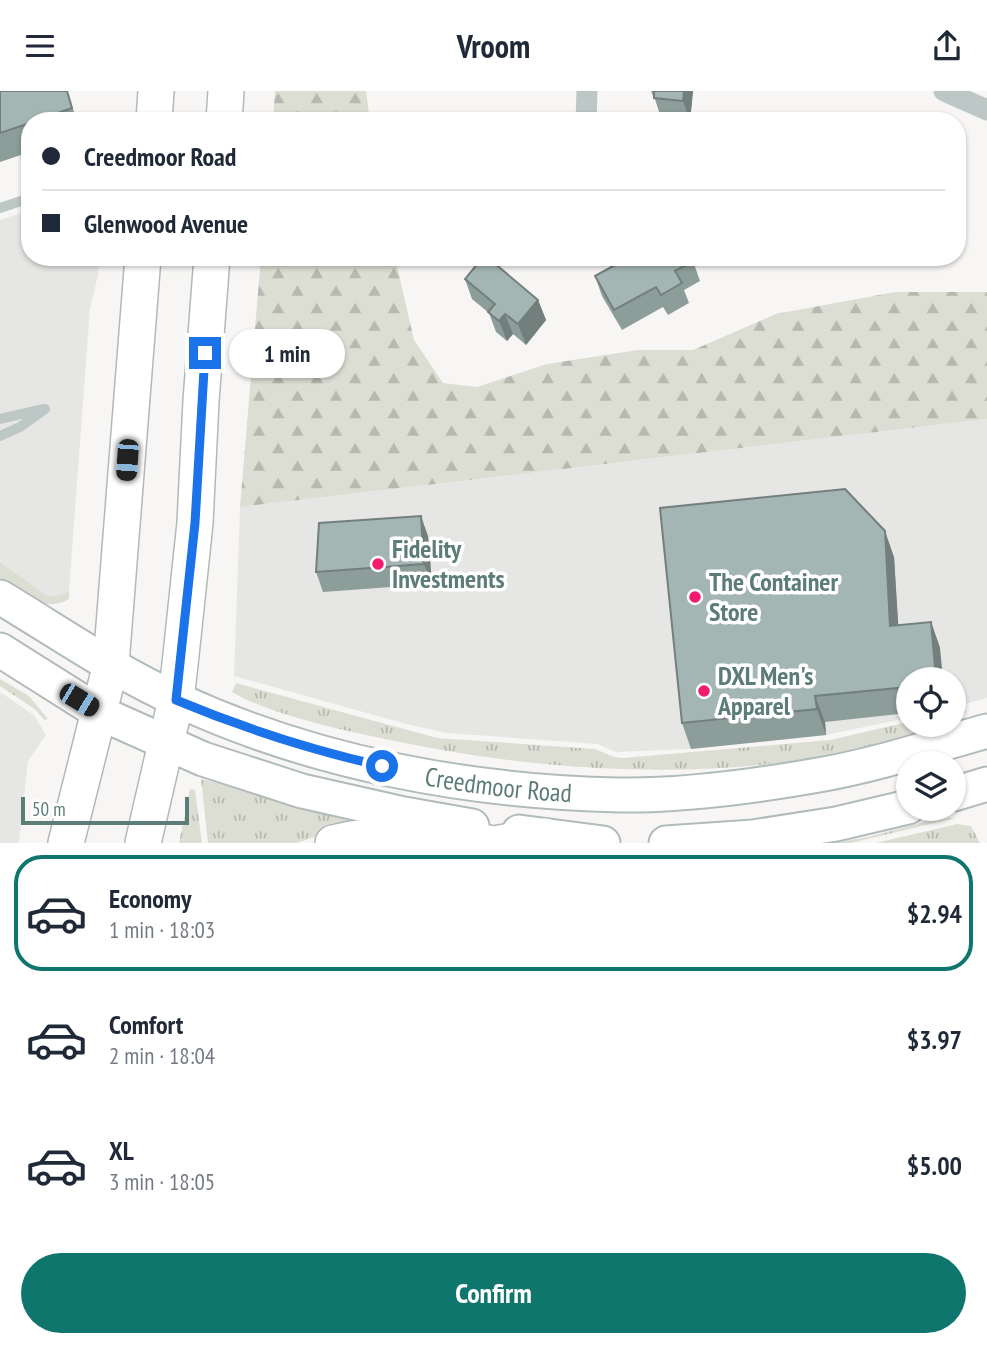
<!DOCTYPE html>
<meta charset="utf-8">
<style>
body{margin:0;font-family:"PT Sans Narrow",sans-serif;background:#f6f6f7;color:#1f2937;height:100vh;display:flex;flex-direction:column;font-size:26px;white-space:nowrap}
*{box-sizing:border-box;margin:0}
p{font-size:23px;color:#747a83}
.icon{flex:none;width:38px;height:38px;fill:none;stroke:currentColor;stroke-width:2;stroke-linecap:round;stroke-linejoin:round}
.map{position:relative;height:752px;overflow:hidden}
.drawer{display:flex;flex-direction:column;background:#fff;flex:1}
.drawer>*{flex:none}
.banner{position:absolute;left:21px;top:21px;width:945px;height:154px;border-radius:28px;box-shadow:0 2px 5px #0004;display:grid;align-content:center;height:154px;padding:0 21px;background:#fff}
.tools{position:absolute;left:896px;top:576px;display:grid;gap:14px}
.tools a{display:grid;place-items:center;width:70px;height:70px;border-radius:50%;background:#fff;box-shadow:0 2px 5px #0004;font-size:35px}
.scale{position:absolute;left:21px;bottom:18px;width:168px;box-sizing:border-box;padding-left:7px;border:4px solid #5c7c77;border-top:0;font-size:19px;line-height:24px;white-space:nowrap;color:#5c7c77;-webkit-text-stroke:5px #fff;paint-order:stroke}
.end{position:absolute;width:32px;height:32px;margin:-16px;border:9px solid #1a73e8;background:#fff;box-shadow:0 0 0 4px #fff}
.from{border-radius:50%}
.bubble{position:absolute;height:49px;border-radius:24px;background:#fff;box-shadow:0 2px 5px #0004;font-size:23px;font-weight:700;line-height:49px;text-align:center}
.car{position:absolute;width:21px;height:42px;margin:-21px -10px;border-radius:9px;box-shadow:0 0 5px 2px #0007;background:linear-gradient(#222 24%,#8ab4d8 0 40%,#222 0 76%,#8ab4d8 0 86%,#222 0)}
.banner b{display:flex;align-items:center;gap:24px;height:66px;font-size:26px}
.banner b+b{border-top:2px solid #e0e1e3}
.banner i{width:18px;height:18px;background:#1f2937}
ul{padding:12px 0 0;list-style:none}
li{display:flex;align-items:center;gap:21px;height:116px;margin:0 14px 10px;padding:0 7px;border:4px solid transparent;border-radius:28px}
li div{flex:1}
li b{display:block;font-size:26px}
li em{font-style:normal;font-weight:700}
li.current{border-color:#0f766e}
li>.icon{width:63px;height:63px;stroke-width:1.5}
.button{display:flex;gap:14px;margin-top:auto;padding:14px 21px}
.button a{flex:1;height:80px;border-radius:42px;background:#0f766e;color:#fff;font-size:28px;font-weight:700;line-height:80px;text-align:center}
header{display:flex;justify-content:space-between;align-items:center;height:91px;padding:0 21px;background:#fff;font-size:32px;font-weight:700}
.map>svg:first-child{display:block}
.built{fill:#e6e7e5}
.grass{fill:url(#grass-tufts)}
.forest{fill:url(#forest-firs)}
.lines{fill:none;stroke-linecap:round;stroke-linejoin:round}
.primary-casing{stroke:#b1bcba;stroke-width:37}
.trunk-casing{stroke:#b1bab9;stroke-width:38}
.service{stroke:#bdc7c6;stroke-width:10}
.minor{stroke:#bdc7c6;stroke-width:21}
.primary{stroke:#fff;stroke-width:33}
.trunk{stroke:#fff;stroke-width:35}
.wall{fill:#8d9d9a}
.shaded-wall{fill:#737f7d}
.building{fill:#a4b6b3;stroke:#737f7d;stroke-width:2}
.route{stroke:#1a73e8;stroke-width:9}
.poi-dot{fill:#f21b6d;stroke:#fff;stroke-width:2.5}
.labels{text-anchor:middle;stroke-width:7;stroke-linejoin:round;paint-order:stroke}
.poi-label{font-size:26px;font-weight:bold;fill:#5c7c77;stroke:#fff;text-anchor:start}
.street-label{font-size:26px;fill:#5c7c77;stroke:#fff}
</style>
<header><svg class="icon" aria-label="menu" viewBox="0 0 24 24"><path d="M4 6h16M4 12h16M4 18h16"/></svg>Vroom<svg class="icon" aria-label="share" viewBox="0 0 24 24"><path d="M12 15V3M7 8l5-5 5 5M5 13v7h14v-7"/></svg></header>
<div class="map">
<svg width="987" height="752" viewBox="0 0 987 752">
<defs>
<pattern id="grass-tufts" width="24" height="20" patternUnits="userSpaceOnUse" patternTransform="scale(1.75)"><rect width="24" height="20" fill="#ddded3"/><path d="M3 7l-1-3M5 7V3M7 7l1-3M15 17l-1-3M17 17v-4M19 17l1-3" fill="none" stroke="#b6b9b0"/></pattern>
<pattern id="forest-firs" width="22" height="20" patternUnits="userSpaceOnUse" patternTransform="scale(1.75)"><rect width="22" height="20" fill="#ddded3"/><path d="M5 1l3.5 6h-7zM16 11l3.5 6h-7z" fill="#b6b9b0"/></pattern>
</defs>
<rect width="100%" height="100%" fill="#f8f6f5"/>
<path class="built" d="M 30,119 L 30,166 L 99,166 L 98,184 L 90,218 L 69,500 L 60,504 L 48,505 L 0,471 L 0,129 Z
M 987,328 L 987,607 L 954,616 L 954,588 L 908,588 L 908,627 L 826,644 L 691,658 L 616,661 L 597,653 L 447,642 L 406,633 L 234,585 L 240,416 Z
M 0,601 L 34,624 L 46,644 L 28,670 L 19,752 L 0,752 Z"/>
<path class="grass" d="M 0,471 L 48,505 L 60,504 L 69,500 L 69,508 C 43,523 22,502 0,487 Z
M 0,588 L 29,605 L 48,628 L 44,629 L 36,619 L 0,595 Z
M 236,592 L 437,647 L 595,658 L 614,666 L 623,667 L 830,649 L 908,631 L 908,634 L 954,634 L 954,620 L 966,620 C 963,624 960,629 956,632 C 946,639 909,646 895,650 C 731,694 545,683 380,647 C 334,637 286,627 243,607 L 232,601 Z
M 201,688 L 369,729 L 296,752 L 208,752 Z
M 190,698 L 195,699 L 202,752 L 179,752 Z
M 955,727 L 851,752 L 833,752 L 868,746 L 935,728 Z
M 957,733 L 971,735 L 980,752 L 876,752 Z"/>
<path class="forest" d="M 275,0 L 366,0 L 370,30 L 273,30 Z
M 261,166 L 395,166 L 414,249 L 443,292 L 477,296 L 547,273 L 638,259 L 693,259 L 776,223 L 895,201 L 987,201 L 987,328 L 240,416 Z"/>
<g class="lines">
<g class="primary-casing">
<g id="primary">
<path id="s1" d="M 0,506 C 58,541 116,581 178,609 C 314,672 469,701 619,704 C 687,705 757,695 824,683 C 879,673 933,655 987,640"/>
<path d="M 0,559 L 100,622 L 203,668 L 302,700 L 404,723 L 472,735"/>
<path d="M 954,703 L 987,693"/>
<path d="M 519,741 L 603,752"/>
<path d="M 666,752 L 753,746 L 836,733 L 908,716"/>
</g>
</g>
<g class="trunk-casing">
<path id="trunk" d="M 154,30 L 156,0
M 224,30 L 226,0
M 66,752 L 111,573 L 143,166
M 143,752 L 176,609 L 181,564 L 195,432 L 201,310 L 212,166
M 333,752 C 385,738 436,745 489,752
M 499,752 L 545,745"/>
</g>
<path class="service" d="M 0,117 L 30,107
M 0,328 L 43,318
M 0,345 L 20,336 L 45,318"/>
<path class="minor" d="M 944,0 L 987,19
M 586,30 L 587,0"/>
<use href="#primary" class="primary"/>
<use href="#trunk" class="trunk"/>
</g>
<path class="wall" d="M 0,0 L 67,0 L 77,30 L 30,30 L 30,61 L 0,71 Z
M 651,0 L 693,0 L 690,30 L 661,27 L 654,5 L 653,5 Z
M 611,167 L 693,170 L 700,190 L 684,199 L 689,212 L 668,224 L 663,216 L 622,239 L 602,205 L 595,185 L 614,174 Z
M 465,188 L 538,209 L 546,229 L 526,254 L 513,243 L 507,250 L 496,241 L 489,222 L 472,208 Z
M 428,445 L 432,493 L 323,501 L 316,481 Z
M 894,466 L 898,534 L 931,531 L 940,557 L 908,588 L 908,622 L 825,631 L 826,644 L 691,658 L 682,632 Z"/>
<path class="shaded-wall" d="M 684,0 L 693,0 L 690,30 L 683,10 Z
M 538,209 L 546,229 L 526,254 L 518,233 Z
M 505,223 L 513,243 L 507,250 L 499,230 Z
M 421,425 L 428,445 L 432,493 L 424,473 Z
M 885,440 L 894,466 L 900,561 L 890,535 Z
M 931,531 L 940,557 L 943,588 L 936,588 Z
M 815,605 L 825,631 L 826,644 L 817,618 Z"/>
<path class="building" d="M 0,0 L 67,0 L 72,17 L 36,30 L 30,30 L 30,32 L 0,42 Z
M 654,0 L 684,0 L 683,10 L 654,7 Z
M 488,26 L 488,30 L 464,30 L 463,27 Z
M 483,166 L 487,166 L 538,209 L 518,233 L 505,223 L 499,230 L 488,221 L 495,213 L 465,188 Z
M 613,166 L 691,166 L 693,170 L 675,180 L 682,192 L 661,204 L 656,196 L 614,219 L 595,185 L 615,174 L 611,167 Z
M 845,398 L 885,440 L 890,535 L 931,531 L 936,588 L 908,588 L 908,596 L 815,605 L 817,618 L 682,632 L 660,417 Z
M 421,425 L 424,473 L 316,481 L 319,432 Z"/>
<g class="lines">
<path class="route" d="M 205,262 L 195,432 L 176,609 C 243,637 311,659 382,675"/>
</g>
<g class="poi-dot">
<circle cx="378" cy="473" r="7"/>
<circle cx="695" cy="506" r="7"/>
<circle cx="704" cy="600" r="7"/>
</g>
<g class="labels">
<g class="poi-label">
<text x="392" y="467">Fidelity<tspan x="392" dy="30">Investments</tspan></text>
<text x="709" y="500">The Container<tspan x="709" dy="30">Store</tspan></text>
<text x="718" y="594">DXL Men's<tspan x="718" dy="30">Apparel</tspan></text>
</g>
<g class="street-label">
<text dy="9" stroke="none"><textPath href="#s1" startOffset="539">Creedmoor Road</textPath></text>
</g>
</g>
</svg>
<div class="tools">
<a><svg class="icon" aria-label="locate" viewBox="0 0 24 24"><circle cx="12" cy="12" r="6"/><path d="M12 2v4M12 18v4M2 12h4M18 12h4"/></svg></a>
<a><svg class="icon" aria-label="layers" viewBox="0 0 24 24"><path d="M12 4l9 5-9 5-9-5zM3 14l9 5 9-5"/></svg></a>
</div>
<div class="scale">50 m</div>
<i class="end from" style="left:382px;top:675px"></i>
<i class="end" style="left:205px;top:262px"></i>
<div class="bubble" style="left:229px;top:238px;width:116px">1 min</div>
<i class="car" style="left:127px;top:369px;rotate:184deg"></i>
<i class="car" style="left:79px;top:609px;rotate:121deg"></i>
<div class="banner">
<b><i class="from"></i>Creedmoor Road</b>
<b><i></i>Glenwood Avenue</b>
</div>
</div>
<section class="drawer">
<ul>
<li class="current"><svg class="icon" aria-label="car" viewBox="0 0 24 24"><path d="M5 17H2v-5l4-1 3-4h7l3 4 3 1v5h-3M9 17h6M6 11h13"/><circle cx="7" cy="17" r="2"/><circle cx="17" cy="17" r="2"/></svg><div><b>Economy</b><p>1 min · 18:03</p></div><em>$2.94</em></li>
<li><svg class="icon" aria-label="car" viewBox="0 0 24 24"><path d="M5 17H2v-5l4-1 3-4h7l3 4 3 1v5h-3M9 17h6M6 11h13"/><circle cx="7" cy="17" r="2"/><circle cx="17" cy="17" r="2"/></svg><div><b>Comfort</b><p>2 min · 18:04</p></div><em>$3.97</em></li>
<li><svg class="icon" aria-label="car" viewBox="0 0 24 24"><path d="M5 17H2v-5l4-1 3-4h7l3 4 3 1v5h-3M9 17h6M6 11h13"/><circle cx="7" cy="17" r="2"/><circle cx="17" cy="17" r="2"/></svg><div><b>XL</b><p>3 min · 18:05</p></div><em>$5.00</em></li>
</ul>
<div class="button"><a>Confirm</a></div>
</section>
